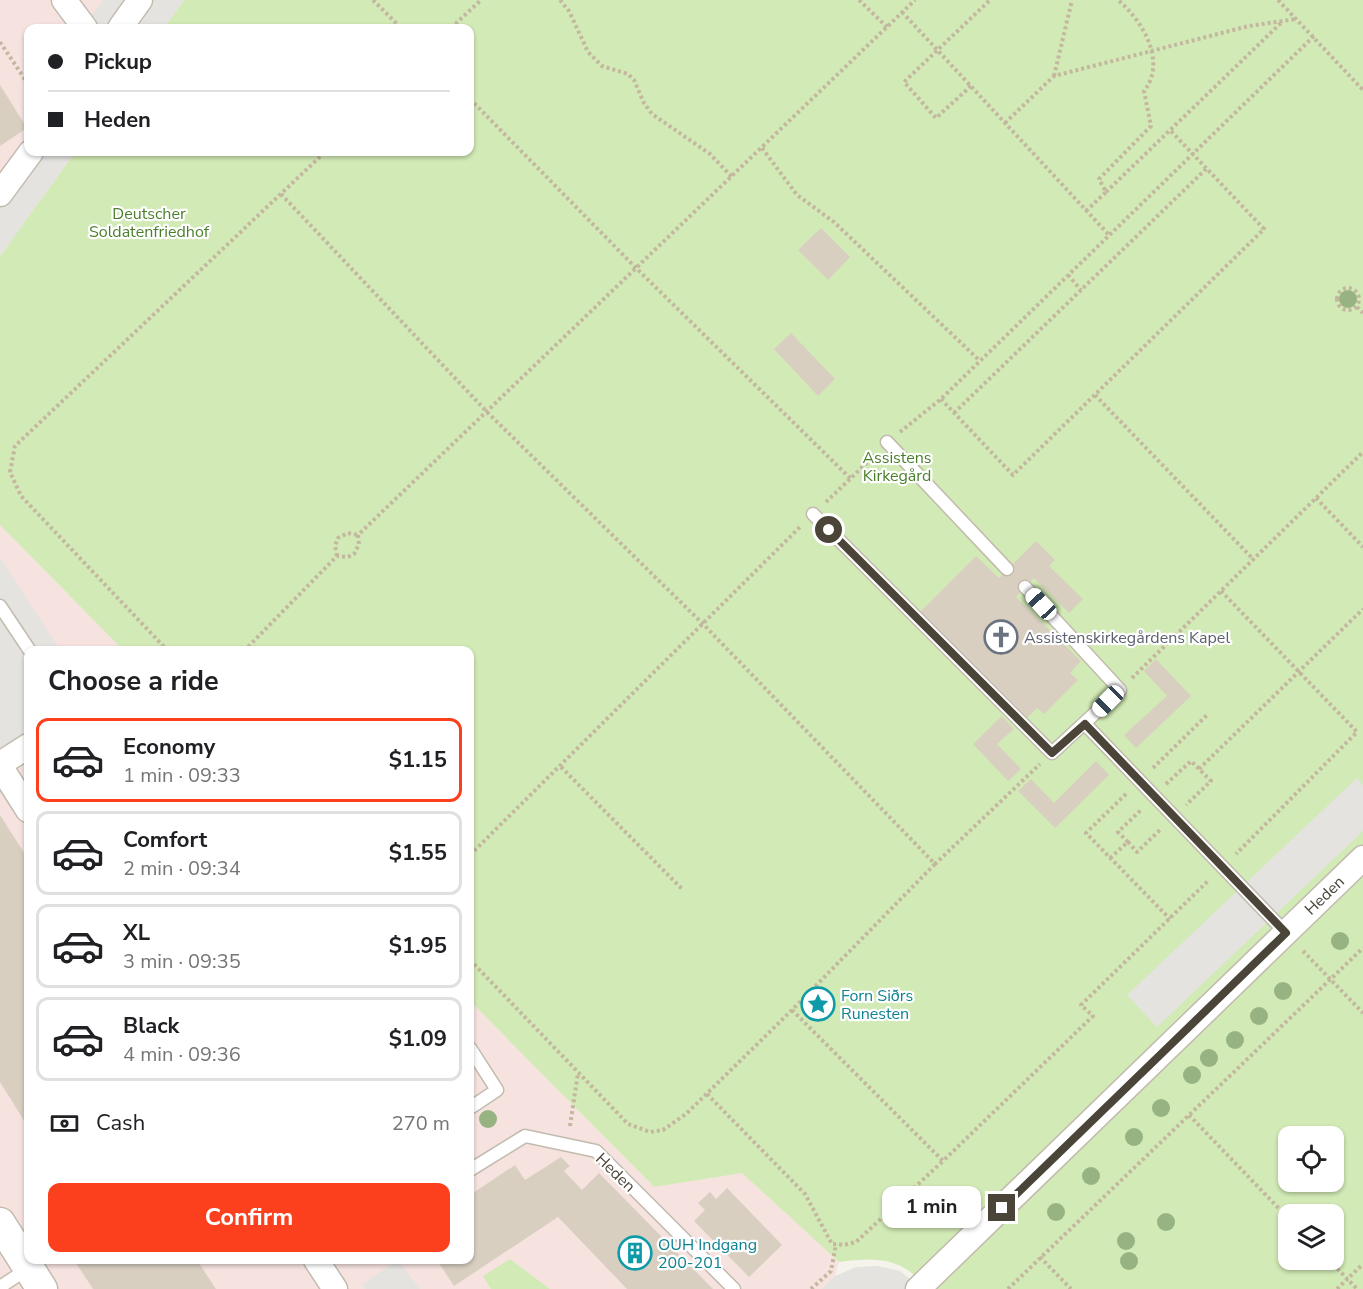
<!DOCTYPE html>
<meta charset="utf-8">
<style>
body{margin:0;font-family:"Nunito Sans",sans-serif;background:#f2f2f2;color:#202124;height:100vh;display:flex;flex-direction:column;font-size:22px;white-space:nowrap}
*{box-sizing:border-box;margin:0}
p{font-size:20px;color:#757577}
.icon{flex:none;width:33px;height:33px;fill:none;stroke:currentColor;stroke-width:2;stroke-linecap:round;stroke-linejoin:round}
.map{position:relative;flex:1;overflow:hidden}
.drawer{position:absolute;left:24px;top:646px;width:450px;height:618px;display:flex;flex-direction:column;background:#fff;border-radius:12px;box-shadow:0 2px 4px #0004}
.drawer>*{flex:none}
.banner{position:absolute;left:24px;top:24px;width:450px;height:132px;border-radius:12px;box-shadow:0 2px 4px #0004;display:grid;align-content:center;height:132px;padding:0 24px;background:#fff}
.controls{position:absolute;left:1278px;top:1126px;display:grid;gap:12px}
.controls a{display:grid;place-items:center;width:66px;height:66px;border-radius:12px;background:#fff;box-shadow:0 2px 4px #0004;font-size:30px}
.end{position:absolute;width:27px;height:27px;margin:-14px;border:8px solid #4b4439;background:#fff;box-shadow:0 0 0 3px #fff}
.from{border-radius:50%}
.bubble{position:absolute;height:42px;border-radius:12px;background:#fff;box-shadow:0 2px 4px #0004;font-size:20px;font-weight:700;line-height:42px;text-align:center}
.car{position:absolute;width:18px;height:36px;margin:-18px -9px;border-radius:8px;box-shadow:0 0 4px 2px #0007;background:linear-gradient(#fff 24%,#345 0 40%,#fff 0 76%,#345 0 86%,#fff 0)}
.banner b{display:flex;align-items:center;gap:21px;height:57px;font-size:22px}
.banner b+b{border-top:2px solid #e0e0e0}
.banner i{width:15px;height:15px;background:#202124}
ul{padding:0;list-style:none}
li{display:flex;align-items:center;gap:18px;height:84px;margin:0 12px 9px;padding:0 12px;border:3px solid #e0e0e0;border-radius:12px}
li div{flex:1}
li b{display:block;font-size:22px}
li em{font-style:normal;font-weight:700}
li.current{border-color:#fc3f1d}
li>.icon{width:54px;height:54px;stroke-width:1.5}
h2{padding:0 24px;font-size:27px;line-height:72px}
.pay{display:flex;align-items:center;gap:15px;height:66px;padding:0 24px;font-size:22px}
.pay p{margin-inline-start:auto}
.action{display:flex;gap:12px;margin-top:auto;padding:12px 24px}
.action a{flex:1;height:69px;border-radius:12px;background:#fc3f1d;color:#fff;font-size:24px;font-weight:700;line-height:69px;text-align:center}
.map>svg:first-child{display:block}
.medical{fill:#f6e3e0}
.green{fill:#d2eab5;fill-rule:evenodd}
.parking{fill:#e5e3e0}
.building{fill:#d8cfc1}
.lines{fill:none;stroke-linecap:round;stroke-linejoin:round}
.service-casing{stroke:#c2bbae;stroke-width:15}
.minor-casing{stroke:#c2bbae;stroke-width:27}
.tertiary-casing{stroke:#c2bbae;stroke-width:33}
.path{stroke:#c4b79f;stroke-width:4;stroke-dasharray:3 3;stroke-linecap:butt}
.service{stroke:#fff;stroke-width:12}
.minor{stroke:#fff;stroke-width:24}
.tertiary{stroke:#fff;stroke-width:30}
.tree{fill:#97b381}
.route{stroke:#4b4439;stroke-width:8}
.labels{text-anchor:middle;stroke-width:4.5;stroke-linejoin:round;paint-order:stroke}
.park-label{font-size:16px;fill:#4a7f2a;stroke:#fff}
.worship-label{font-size:16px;fill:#5b616d;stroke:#fff;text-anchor:start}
.street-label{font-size:16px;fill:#4b4439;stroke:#fff}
.culture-label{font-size:16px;fill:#0d838f;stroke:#fff;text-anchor:start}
</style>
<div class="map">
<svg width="1363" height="1289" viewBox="0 0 1363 1289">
<rect width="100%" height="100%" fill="#f6f3ec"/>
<path class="medical" d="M 0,0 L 184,0 L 164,28 L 28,28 L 28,152 L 75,152 L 0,256 Z
M 0,525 L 124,651 L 28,651 L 28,1260 L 470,1260 L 470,1001 L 654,1187 L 742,1172 L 839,1262 L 835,1276 L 821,1289 L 0,1289 Z"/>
<path class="green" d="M 184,0 L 1363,0 L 1363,1289 L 928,1289 C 902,1257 877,1257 839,1262 L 742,1173 L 654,1187 L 470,1001 L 470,651 L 124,651 L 0,525 L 0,256 L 75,152 L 470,152 L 470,28 L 164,28 ZM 1288,1137 L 1334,1137 L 1334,1182 L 1288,1182 ZM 1288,1215 L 1334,1215 L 1334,1260 L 1288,1260 Z
M 510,1259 L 550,1289 L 491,1289 L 483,1276 Z"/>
<path class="parking" d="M 103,0 L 184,0 L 164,28 L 82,28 Z
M 44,152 L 75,152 L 0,256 L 0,190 Z
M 0,557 L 61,651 L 28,651 L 28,732 L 0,750 Z
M 1357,778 L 1363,785 L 1363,831 L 1157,1027 L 1127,995 Z
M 398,1260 L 420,1289 L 365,1289 L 362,1284 Z
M 878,1266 L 900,1271 L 922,1289 L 821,1289 L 835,1276 L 856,1267 Z"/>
<path class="building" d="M 0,85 L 27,128 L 0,146 Z
M 821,228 L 850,257 L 828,280 L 798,250 Z
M 791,333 L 835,379 L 818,396 L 774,349 Z
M 1036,541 L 1055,560 L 1049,566 L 1083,599 L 1069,613 L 1034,578 L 1016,597 L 1081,661 L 1070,673 L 1078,680 L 1044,714 L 1037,708 L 1027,718 L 920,612 L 976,556 L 999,578 Z
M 1156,659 L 1191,696 L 1136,748 L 1124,735 L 1167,696 L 1144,671 Z
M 1002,716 L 1014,729 L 997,744 L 1021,769 L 1008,781 L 973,744 Z
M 1096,761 L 1109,775 L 1055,828 L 1018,791 L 1031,779 L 1054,803 Z
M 0,815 L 28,859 L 28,1127 L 0,1082 Z
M 561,1157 L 570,1166 L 564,1171 L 582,1190 L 599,1173 L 713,1289 L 627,1289 L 558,1217 L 454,1286 L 437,1260 L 470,1260 L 470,1195 L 515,1165 L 525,1180 Z
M 727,1188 L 782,1245 L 749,1277 L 694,1221 L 705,1210 L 698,1203 L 710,1192 L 716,1199 Z
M 74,1260 L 197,1260 L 216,1289 L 93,1289 Z"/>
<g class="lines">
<g class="service-casing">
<path id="service" d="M 887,442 L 1007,569
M 813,514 L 1052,753 L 1120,690 L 1025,587
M 0,606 L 30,651
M 1085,724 L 1286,933
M 470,1048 L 497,1090 L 470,1108
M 470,1170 L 525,1136 L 596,1151 L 734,1289
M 0,1287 L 29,1268"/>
</g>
<g class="minor-casing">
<path id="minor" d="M 64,0 L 85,28
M 120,28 L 140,0
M 0,194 L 31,152
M 0,764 L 28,746
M 0,766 L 28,810
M 316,1260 L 335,1289
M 918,1289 L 1363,858"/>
</g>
<g class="tertiary-casing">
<path id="tertiary" d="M 0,1223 L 42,1289"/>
</g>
<path class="path" d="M 373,0 L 401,28
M 560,0 L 569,11 L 588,52 L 602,66 L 628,74 L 634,80 L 644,103 L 652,114 L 710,154 L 732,177
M 859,0 L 887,27
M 1278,0 L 1363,90
M 902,12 L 1109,235
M 451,28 L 481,0
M 0,42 L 28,84
M 1054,76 L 1072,0
M 971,86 L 936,118 L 904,82 L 990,0
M 470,99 L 637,269 L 851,479
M 1005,123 L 1054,76 L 1249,26 L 1296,19
M 762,148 L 797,195 L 834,222 L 980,361
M 1106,192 L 1283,21
M 281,194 L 488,413 L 702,623 L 935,864 L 1040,764
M 1086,211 L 1106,192 L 1099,179 L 1151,126 L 1144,91 C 1167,62 1143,21 1118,0
M 1068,275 L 1081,290
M1337 299a11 11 0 1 1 22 0a11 11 0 1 1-22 0Z
M 1357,307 L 1363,313
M 1095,395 L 1253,559
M 941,399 L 1013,475 L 1264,229 L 1170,130
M 954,413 L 1207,168
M 900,432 L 941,399 L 1314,36
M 1316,498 L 1363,547
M 826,502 L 875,455
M 337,556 L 335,546 L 338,538 L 348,533 L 358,535
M 1221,591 L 1357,732 L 1236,854
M 168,651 L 21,496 L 10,472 L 15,446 L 325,152
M 244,651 L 337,556 L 348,557 L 354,554 L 359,544 L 358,535 L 915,0
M 1132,678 L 1363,452
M 561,767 L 683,890
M 1153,768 L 1207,715
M 1199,769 L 1363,609
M 1166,784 L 1191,761 L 1211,781 L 1186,805
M 1126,794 L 1086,833 L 1170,919
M 1128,842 L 1118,832 L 1142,809
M 470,855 L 801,526
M 1110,858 L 1128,842 L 1137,852 L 1161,829
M 1303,951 L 1363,1013
M 470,960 L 628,1124 L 650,1132 L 663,1130 L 686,1114 L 792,1010 L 935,864
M 792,1010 L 943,1161 L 1093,1016 L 1081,1005 L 1209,880
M 707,1094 L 805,1194 L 832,1244 L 844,1245 L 856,1242 L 943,1161
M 1189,1115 L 1288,1218
M 570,1126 L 578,1073
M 1040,1257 L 1071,1289
M 1329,1260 L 1357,1289
M 811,1289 L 831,1271 L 836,1244
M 1008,1289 L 1363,948
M 1337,1289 L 1363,1264"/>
<use href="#service" class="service"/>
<use href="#minor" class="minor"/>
<use href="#tertiary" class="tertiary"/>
</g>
<g class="tree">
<circle cx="1348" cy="299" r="9"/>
<circle cx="1340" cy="941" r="9"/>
<circle cx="1283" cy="991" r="9"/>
<circle cx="1259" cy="1016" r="9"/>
<circle cx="1235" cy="1040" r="9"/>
<circle cx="1209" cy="1058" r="9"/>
<circle cx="1192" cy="1075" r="9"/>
<circle cx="1161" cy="1108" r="9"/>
<circle cx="488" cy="1119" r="9"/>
<circle cx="1134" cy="1137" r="9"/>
<circle cx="1091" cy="1176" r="9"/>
<circle cx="1056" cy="1212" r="9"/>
<circle cx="1166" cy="1222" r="9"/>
<circle cx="1126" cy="1241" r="9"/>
<circle cx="1129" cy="1261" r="9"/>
</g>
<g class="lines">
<path class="route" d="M 829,530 L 1052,753 L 1085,724 L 1286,933 L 1002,1208"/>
</g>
<defs>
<g id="church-ring" transform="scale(1.725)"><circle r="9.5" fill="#fff" stroke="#6b7280" stroke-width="1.5"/><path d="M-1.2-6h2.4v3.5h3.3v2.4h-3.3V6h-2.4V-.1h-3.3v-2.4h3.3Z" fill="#6b7280"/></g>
<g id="sight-ring" transform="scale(1.725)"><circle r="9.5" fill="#fff" stroke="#0f9aa8" stroke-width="1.5"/><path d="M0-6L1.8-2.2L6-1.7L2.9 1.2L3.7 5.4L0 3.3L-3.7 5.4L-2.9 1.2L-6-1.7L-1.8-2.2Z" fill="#0f9aa8"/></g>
<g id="building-ring" transform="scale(1.725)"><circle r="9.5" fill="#fff" stroke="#0f9aa8" stroke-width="1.5"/><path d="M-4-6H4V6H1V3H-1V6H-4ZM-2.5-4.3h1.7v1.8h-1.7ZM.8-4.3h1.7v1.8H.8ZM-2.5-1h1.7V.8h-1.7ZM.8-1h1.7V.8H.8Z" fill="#0f9aa8"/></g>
</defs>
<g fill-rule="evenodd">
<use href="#church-ring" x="1001" y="637"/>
<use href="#sight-ring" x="818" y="1004"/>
<use href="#building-ring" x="635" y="1253"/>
</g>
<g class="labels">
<g class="park-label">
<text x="149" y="219">Deutscher<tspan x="149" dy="18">Soldatenfriedhof</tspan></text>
<text x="897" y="463">Assistens<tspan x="897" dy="18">Kirkegård</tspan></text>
</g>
<g class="worship-label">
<text x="1024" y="643">Assistenskirkegårdens Kapel</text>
</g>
<g class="street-label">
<text transform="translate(1324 895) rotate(-44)" y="6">Heden</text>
<text transform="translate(616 1172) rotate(44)" y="6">Heden</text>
</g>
<g class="culture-label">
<text x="841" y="1001">Forn Siðrs<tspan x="841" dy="18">Runesten</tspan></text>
<text x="658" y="1250">OUH Indgang<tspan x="658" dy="18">200-201</tspan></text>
</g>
</g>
</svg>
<div class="controls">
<a><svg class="icon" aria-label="locate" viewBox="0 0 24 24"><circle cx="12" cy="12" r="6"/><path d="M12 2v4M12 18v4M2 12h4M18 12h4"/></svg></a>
<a><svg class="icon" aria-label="layers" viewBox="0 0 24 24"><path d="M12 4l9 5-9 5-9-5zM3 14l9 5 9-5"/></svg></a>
</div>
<i class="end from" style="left:829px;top:530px"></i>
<i class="end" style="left:1002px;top:1208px"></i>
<div class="bubble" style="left:882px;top:1186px;width:99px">1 min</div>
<i class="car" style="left:1041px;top:604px;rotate:317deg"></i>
<i class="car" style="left:1108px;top:701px;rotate:225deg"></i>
<div class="banner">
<b><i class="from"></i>Pickup</b>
<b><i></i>Heden</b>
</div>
<section class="drawer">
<h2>Choose a ride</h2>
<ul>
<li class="current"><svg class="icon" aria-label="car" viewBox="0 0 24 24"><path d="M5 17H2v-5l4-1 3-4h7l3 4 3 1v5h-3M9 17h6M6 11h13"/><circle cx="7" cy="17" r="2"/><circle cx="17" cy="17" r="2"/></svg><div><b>Economy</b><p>1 min · 09:33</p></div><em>$1.15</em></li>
<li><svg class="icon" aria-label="car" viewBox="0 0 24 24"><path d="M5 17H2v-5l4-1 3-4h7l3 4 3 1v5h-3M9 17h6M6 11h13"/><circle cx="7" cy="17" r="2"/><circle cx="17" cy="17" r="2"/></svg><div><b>Comfort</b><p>2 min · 09:34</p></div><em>$1.55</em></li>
<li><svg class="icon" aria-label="car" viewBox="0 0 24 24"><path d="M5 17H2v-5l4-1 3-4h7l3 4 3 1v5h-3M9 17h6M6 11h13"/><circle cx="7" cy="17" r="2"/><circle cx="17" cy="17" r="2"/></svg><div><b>XL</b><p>3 min · 09:35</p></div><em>$1.95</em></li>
<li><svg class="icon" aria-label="car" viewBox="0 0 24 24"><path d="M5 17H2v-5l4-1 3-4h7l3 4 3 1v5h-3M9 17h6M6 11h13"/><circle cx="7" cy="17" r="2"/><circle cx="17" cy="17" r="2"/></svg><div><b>Black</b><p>4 min · 09:36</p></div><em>$1.09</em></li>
</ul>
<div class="pay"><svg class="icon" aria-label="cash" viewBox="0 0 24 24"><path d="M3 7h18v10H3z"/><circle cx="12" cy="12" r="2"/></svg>Cash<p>270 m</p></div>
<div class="action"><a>Confirm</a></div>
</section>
</div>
